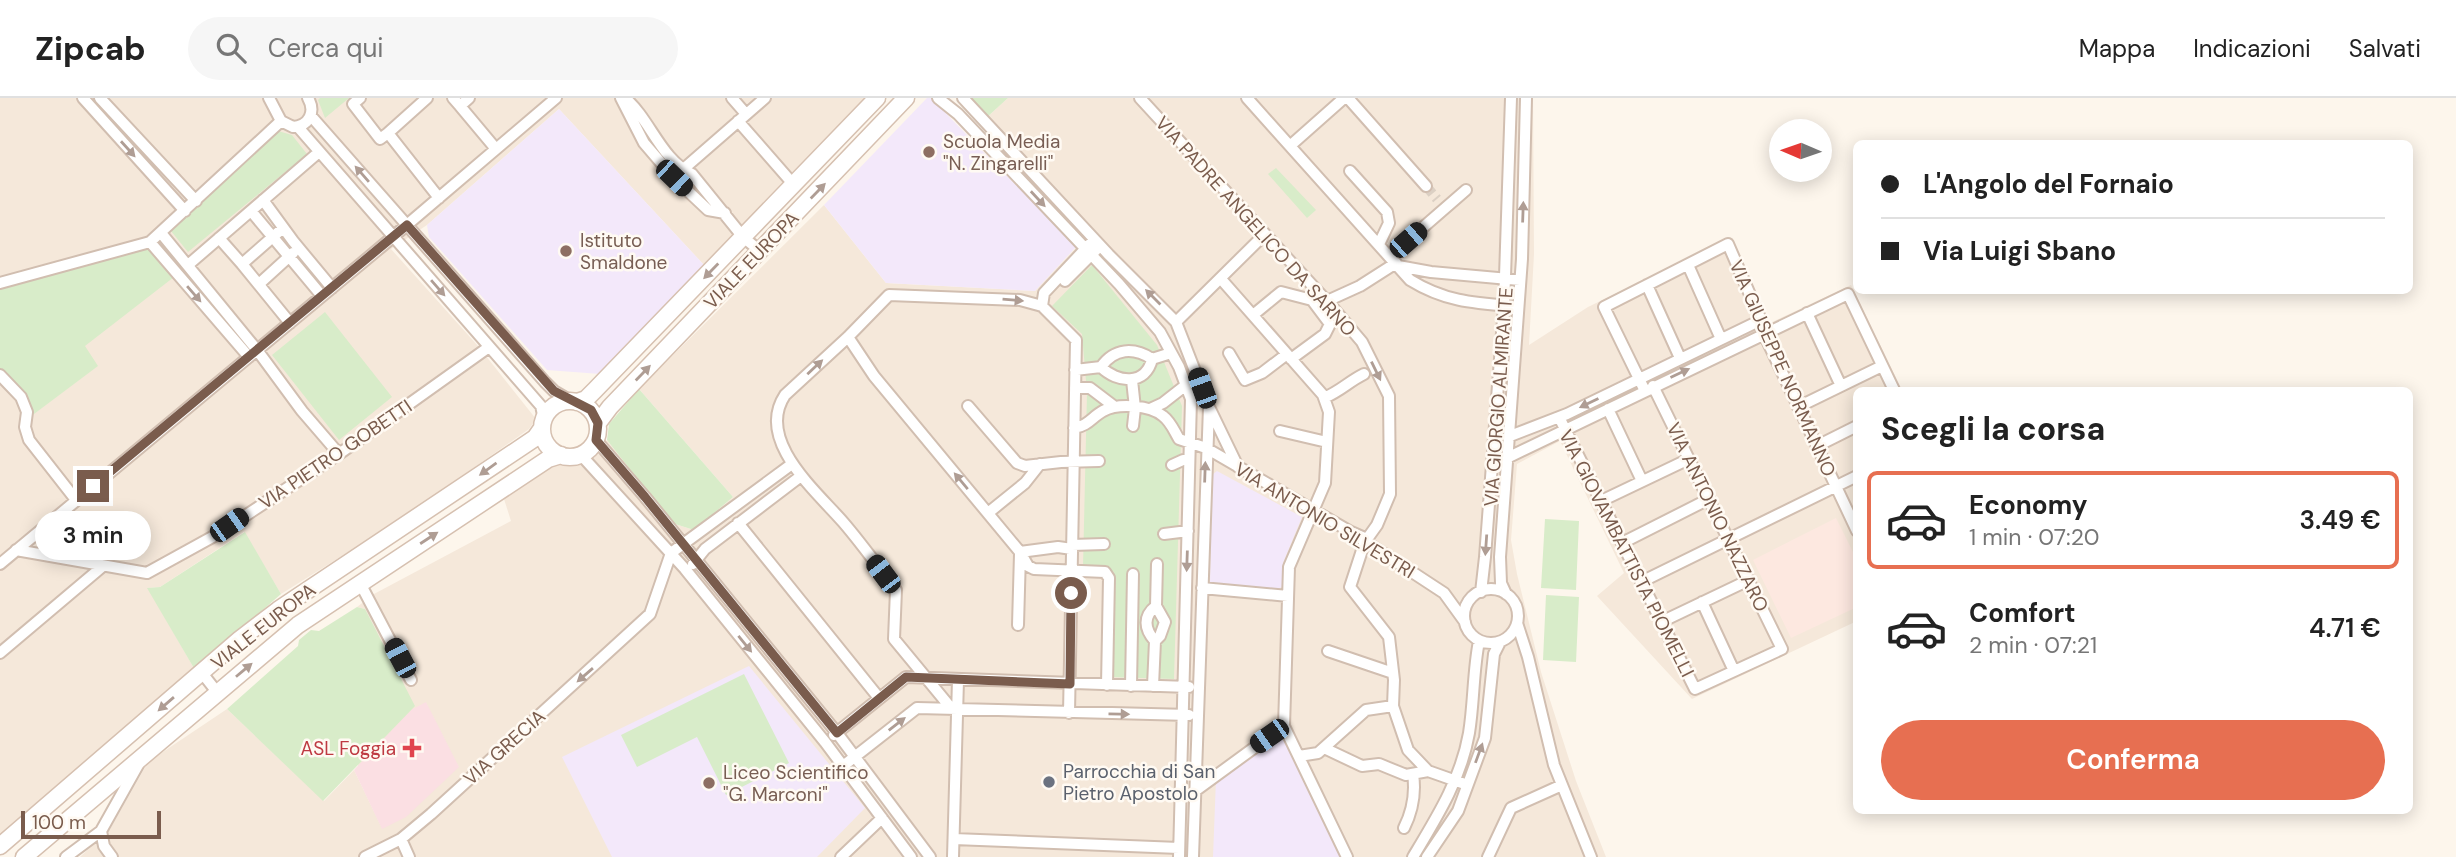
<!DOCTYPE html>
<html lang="it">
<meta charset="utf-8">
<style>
body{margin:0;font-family:"DM Sans",sans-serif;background:#f6f6f6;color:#222;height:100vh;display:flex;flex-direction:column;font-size:26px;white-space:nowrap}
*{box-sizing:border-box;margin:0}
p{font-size:23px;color:#767676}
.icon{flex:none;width:38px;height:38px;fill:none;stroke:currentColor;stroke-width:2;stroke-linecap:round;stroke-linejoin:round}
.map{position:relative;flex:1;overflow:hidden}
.drawer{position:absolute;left:1853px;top:289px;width:560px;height:427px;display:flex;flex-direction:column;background:#fff;border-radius:10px;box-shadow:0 4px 18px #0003}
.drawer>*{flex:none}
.top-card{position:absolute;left:1853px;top:42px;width:560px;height:154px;border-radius:10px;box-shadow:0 4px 18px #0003;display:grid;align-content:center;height:154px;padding:0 28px;background:#fff}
.needle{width:46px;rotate:272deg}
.buttons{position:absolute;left:1769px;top:21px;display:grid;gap:14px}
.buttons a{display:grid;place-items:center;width:63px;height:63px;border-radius:50%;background:#fff;box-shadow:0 4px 18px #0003;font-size:35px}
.scale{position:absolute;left:21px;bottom:18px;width:140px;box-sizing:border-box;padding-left:7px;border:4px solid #7a5c4d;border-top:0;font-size:19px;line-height:24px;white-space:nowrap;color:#7a5c4d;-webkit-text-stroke:5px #fffaf3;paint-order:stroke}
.end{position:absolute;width:32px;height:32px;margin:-16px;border:9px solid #7a5c4d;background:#fff;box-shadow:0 0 0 4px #fff}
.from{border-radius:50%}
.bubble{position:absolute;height:49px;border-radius:24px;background:#fff;box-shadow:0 4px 18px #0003;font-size:23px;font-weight:600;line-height:49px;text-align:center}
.car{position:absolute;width:21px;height:42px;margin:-21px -10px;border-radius:9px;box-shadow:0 0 5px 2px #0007;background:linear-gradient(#222 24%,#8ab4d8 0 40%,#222 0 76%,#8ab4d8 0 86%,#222 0)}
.top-card b{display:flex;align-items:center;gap:24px;height:66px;font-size:26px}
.top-card b+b{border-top:2px solid #e0e0e0}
.top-card i{width:18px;height:18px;background:#222}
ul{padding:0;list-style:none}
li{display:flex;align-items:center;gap:21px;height:98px;margin:0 14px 10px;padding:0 14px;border:4px solid transparent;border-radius:10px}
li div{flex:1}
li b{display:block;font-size:26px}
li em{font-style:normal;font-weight:600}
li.active{border-color:#e76f51}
li>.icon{width:63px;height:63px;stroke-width:1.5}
h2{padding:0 28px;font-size:32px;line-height:84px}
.cta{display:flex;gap:14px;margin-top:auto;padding:14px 28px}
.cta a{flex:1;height:80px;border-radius:42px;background:#e76f51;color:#fff;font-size:28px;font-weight:600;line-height:80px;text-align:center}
header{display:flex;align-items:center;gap:42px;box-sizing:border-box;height:98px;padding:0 35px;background:#fff;border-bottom:2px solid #e0e0e0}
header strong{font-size:33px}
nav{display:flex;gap:38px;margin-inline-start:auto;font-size:24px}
.search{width:490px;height:63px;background:#f6f6f6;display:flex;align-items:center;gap:18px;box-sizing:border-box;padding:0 24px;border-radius:38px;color:#767676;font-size:26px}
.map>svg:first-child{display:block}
.residential{fill:#f5e8da}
.commercial{fill:#fde8e0}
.education{fill:#f3e8fa}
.medical{fill:#fbdfe3}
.green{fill:#d8ecc9}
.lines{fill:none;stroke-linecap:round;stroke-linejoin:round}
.street-tunnel{stroke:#dcd0c4;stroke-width:10;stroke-dasharray:10 5;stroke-linecap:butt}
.street-casing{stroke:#d1beb0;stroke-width:14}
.secondary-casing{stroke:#d6c0b0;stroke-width:19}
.street{stroke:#fff;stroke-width:10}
.secondary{stroke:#fff;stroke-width:16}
.oneway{fill:#af9d94}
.route{stroke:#7a5c4d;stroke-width:9}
.education-dot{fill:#8d6e63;stroke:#fffaf3;stroke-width:2.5}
.health-dot{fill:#e0444e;stroke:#fffaf3;stroke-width:2.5}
.worship-dot{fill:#6b7280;stroke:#fffaf3;stroke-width:2.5}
.labels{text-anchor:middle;stroke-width:5;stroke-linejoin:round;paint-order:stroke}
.education-label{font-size:19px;fill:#785e54;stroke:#fffaf3;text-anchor:start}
.street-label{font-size:19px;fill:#7a5c4d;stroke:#fffaf3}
.health-label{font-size:19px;fill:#be3a42;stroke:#fffaf3;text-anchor:end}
.worship-label{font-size:19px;fill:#5b616d;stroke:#fffaf3;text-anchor:start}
</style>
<header>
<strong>Zipcab</strong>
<div class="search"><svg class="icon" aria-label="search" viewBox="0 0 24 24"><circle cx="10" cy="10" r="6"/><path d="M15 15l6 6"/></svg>Cerca qui</div>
<nav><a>Mappa</a><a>Indicazioni</a><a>Salvati</a></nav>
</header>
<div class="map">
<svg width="2456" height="759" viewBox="0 0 2456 759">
<rect width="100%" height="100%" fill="#fdf6ec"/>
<path class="residential" d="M 0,0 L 865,0 L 704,167 L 559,11 L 427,127 L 391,151 L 478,248 L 536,321 L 529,331 L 401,421 L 281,496 L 244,434 L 160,489 L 148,490 L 195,572 L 0,738 Z
M 1008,0 L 1533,0 L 1534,156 L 1529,247 L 1588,209 L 1727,141 L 1768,226 L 1851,187 L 1902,292 L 1857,292 L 1857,523 L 1692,601 L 1597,498 L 1624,475 L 1560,343 L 1517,366 L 1511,442 L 1517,476 L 1541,574 L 1576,683 L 1606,759 L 80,759 L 110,731 L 148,664 L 227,611 L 324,703 L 354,672 L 382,730 L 358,668 L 365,511 L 357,509 L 374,496 L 511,423 L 504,401 L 559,363 L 581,363 L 607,342 L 672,425 L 694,432 L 733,399 L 639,291 L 824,107 L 886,185 L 1035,193 L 1092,133 L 985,21 Z"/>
<path class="commercial" d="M 1836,420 L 1857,462 L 1857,509 L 1791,540 L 1753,462 Z"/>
<path class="education" d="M 927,0 L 931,0 L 1076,149 L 1035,193 L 886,185 L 824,107 Z
M 559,11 L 704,167 L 600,276 L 547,272 L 429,139 L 427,127 Z
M 1217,373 L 1302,419 L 1283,465 L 1282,489 L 1277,491 L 1210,487 L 1212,377 Z
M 749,568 L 865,710 L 817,759 L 612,759 L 562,659 Z
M 1282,636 L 1341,759 L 1213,759 L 1216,681 Z"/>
<path class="medical" d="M 426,604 L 459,669 L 406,719 L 382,731 L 354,672 L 411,612 Z"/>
<path class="green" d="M 320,0 L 349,0 L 325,20 L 318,2 Z
M 967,0 L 1008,0 L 985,21 Z
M 278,33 L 292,37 L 307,56 L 188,154 L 171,133 Z
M 1276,70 L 1316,112 L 1307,120 L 1268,76 Z
M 150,144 L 174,179 L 85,248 L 98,268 L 26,322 L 27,314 L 0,277 L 0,185 Z
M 1092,167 L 1157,247 L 1182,308 L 1174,581 L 1110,579 L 1114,474 L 1083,469 L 1087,295 L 1082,236 L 1052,208 Z
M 325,214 L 392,299 L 339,342 L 272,257 Z
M 639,291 L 733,399 L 694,432 L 672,425 L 607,342 L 609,326 Z
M 1545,421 L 1579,423 L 1576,492 L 1541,490 Z
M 245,434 L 281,496 L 195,572 L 147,490 L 160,489 Z
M 1546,497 L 1579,499 L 1576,564 L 1543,562 Z
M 357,509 L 365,511 L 415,608 L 323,703 L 227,611 L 298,548 L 299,542 L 311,532 L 319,533 Z
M 744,576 L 789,665 L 726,697 L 697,639 L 637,669 L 621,637 Z"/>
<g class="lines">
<path class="street-tunnel" d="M 1426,88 L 1437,101"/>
<g class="street-casing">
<path id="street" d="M 83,0 L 185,113
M 100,0 L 196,103
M 269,0 L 281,23 L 293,29 C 309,28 316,14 308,0
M 360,0 L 353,6 L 380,41 L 388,35 L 439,100
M 453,0 L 460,8 L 469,0
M 621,0 L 644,45 L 674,80 L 708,112 L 725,115
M 625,0 C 650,21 661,62 692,76 L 743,139 L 760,153
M 732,0 L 746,16
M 938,0 L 958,16 L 1119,186 L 1160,234 L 1179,269 L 1191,301 L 1179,759
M 963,0 L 1109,157 L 1176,224 L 1209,309 L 1193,759
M 1140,0 L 1334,211 L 1362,244 L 1389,298 L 1390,396 L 1377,427 L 1367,441 L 1351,434
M 1247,0 L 1410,182 C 1444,203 1472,205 1511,208
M 1348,0 L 1426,88
M 460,8 L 496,51
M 311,18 L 545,284 L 554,293 L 571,303
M 738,23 L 794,87
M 298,29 L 541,308 L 544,321
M 388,35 L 427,0
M 1291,47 L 1344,0
M 1350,73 L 1387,114 L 1389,125 L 1379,146
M 680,74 L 765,0
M 263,102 L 293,143 L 332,190
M 251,113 L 322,198
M 283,130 L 242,166 L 290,225
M 161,135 L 257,252 L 302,313 L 339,356
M 219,140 L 242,166
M 150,144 L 249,259
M 1390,158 L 1466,92
M 188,167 L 319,54
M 1688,167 L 1721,241
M 1398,168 L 1431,174 L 1520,182
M 1221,181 L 1323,297 L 1329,314 L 1325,385 L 1289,469 L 1284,628 L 1347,759
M 1065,183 L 1096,152
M 0,185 L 150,144 L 281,23
M 259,186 L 293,155
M 1647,187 L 1680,260
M 1327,203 L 1360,188 L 1396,165
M 1042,208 L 1076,242 L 1069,615
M 1042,208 L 1044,195 L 1090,146
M 1807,215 L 1841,288
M 1253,217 L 1281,194 L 1312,202 L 1330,226 L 1325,236 L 1291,261
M 1176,224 L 1265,136
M 848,239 L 874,278 L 1020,454 L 1028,468 L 1034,471 L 1105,474 L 1109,480 L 1107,587
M 1229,255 L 1245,282 L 1262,275 L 1287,256
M 1101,269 C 1114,250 1134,249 1152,261
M 1075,272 L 1101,269 C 1117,285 1146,288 1152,261 L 1171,255
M 0,277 L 21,299 L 27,314 L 25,329 L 29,342 L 76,402
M 1132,282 L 1135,310 L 1133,328
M 1075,290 L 1090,290 L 1115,309
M 1645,293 L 1604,209 L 1728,146 L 1761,222 L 1764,236 L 1857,433
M 1324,300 C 1342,292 1348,284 1364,276
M 968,308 L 1017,365 L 1025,368 L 1061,364 L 1099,363
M 1798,309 L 1882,268
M 1150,311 L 1163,305 L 1186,287
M 1210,311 L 1238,369
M 1608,311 L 1642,383
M 1559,319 L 1695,591 L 1782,551 L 1653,288
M 1074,330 C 1088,328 1092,319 1103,313 C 1118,305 1150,307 1163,318 C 1171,324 1174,333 1179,341 L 1206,350 L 1351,434 L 1444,495 L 1465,524
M 1280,333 L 1327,344
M 1510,338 L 1567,316 L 1761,222
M 596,342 L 645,399 L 837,635 L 930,759
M 1817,348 L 1857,328
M 581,357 L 685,471 L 825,644 L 911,759
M 1509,359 L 1848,196 L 1894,292
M 1172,367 L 1183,362 L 1189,362
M 1601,403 L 1689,361
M 988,415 L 1025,385 L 1040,366
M 738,425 L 879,600
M 1164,436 L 1188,433
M 1622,445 L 1709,401
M 1072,447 L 1104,446
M 16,452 L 147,475 L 216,437 L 339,356 L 489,249
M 1020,454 L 1058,449 L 1072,451
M 0,466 L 381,149 L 556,0
M 693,466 L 705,451 L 801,378
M 1641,484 L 1857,378
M 361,487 L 411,582
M 1202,490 L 1288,498
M1464 518a27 27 0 1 1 54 0a27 27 0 1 1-54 0Z
M 1481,494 L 1485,459 L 1504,208 L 1511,0
M 1506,496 L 1501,485 L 1500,459 L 1522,161 L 1526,0
M 1702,504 L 1734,573
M 1661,524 L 1749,482
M 1517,525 L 1528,559 L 1554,667 L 1591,759
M 1018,527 L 1020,456
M 1155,543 C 1144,531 1143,518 1156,508
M 1328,553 L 1393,575
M 0,555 L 103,468
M 202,575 L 217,594
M 1131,588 L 1133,476
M 1153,588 L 1155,543 L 1160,538 L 1165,524 L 1156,508 L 1157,466
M 1393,608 L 1408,652 L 1428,673 L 1462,685
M 951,610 L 894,541 L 896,492 C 879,470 862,446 843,424 C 816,393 755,342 785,297 L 848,239 L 889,197 L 1020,202 L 1042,208
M 834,637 L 906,579 L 1189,589
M 1324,650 L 1362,668 L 1379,666 L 1406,677 L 1428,673
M 1299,658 L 1318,655 L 1366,612 L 1393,608 L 1394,582 L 1389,539 L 1350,489 L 1365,443
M 843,668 L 917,610 L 1189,617
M 1195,693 L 1284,628
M 1404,730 C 1413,712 1416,696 1413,676
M 101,733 L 104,748 L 112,759
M 401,741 L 409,759
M 954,741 L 1179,750
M 66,759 L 101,733 L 138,667
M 365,759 L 401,741 L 431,716 L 650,516 L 671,455 L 792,366
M 841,759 L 882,720
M 953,759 L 958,582
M 1413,759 C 1437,719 1461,681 1469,635 C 1474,604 1473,573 1479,543
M 1427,759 L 1458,713 L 1485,640 L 1494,556 L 1500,544
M 1488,759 L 1511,710 L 1562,687"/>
</g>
<g class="secondary-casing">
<path id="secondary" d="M542 331a28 28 0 1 1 56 0a28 28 0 1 1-56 0Z
M 577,304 L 586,301 L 595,292 L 877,0
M 598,325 L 610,309 L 906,0
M 0,748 L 240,541 L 278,512 L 535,340 L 542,330
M 24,759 L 298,527 L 548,361 L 561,357"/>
</g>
<use href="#street" class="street"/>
<use href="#secondary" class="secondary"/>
</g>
<defs><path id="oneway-solid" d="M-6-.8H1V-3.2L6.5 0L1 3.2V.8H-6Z" transform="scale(1.75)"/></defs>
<g class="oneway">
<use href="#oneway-solid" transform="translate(128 51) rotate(48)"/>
<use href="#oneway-solid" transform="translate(362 76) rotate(-131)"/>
<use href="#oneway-solid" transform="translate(818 93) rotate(-46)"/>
<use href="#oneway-solid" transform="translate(1038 101) rotate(47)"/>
<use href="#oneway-solid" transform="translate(1523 114) rotate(-88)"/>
<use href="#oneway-solid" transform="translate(711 173) rotate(134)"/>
<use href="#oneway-solid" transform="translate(438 190) rotate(49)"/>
<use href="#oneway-solid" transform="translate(194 196) rotate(49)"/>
<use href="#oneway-solid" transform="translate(1153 199) rotate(-135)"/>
<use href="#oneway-solid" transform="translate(1013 202) rotate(5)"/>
<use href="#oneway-solid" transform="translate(815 269) rotate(-43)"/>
<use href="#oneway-solid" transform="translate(1376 273) rotate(64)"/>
<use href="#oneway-solid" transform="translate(643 275) rotate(-46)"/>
<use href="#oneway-solid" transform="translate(1680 275) rotate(-25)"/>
<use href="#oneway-solid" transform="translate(1589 305) rotate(154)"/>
<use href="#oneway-solid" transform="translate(488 371) rotate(144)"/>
<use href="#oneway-solid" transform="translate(1205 374) rotate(-88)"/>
<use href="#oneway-solid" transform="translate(961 383) rotate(-130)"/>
<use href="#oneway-solid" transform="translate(429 440) rotate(-33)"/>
<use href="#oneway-solid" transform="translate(1486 447) rotate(94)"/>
<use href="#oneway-solid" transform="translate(1187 463) rotate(92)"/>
<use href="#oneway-solid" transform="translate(745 546) rotate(51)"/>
<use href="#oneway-solid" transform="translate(244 572) rotate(-40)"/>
<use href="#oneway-solid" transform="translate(585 577) rotate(139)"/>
<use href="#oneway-solid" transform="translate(166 606) rotate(139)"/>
<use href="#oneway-solid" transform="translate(1119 616) rotate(1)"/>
<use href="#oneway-solid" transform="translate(897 626) rotate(-38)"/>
<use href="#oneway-solid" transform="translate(1479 655) rotate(-70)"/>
</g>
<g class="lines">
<path class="route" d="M 93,388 L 407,127 L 554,293 L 591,312 L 598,325 L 596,342 L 645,399 L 837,635 L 906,579 L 1070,586 L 1071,495"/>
</g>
<g class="education-dot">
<circle cx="929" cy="54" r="7"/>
<circle cx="566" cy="153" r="7"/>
<circle cx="709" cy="685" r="7"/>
</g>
<path class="health-dot" d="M408.5 639.5h7v7h7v7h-7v7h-7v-7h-7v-7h7z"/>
<circle class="worship-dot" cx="1049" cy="684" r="7"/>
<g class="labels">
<g class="education-label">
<text x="943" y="50">Scuola Media<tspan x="943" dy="22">"N. Zingarelli"</tspan></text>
<text x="580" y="149">Istituto<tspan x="580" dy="22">Smaldone</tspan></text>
<text x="723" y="681">Liceo Scientifico<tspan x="723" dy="22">"G. Marconi"</tspan></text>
</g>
<g class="street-label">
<text transform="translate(1256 128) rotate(48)" y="7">VIA PADRE ANGELICO DA SARNO</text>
<text transform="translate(751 162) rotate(-46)" y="7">VIALE EUROPA</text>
<text transform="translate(1783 270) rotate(66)" y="7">VIA GIUSEPPE NORMANNO</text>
<text transform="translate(1498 299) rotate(-86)" y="7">VIA GIORGIO ALMIRANTE</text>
<text transform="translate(335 356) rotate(-34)" y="7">VIA PIETRO GOBETTI</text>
<text transform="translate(1718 419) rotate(64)" y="7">VIA ANTONIO NAZZARO</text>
<text transform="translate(1325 422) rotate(31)" y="7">VIA ANTONIO SILVESTRI</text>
<text transform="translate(1627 455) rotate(63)" y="7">VIA GIOVAMBATTISTA PIOMELLI</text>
<text transform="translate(263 528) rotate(-38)" y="7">VIALE EUROPA</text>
<text transform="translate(504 649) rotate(-42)" y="7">VIA GRECIA</text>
</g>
<g class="health-label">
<text x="396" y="657">ASL Foggia</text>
</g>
<g class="worship-label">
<text x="1063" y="680">Parrocchia di San<tspan x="1063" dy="22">Pietro Apostolo</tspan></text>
</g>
</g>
</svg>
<div class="buttons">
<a><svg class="needle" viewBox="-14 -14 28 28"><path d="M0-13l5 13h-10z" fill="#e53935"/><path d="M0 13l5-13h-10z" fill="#767676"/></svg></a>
</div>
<div class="scale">100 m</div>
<i class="end from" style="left:1071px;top:495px"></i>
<i class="end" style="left:93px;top:388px"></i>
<div class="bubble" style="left:35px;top:413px;width:116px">3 min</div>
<i class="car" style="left:674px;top:80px;rotate:134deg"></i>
<i class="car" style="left:1408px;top:142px;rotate:49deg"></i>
<i class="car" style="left:1202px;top:290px;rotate:340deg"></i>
<i class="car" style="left:229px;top:427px;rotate:55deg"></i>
<i class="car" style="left:883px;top:476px;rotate:323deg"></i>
<i class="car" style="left:400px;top:560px;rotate:332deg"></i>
<i class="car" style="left:1269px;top:638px;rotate:235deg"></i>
<div class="top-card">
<b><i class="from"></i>L'Angolo del Fornaio</b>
<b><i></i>Via Luigi Sbano</b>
</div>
<section class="drawer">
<h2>Scegli la corsa</h2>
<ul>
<li class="active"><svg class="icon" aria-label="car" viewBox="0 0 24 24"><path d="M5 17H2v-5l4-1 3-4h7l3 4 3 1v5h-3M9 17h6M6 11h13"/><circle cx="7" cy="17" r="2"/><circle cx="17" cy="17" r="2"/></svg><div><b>Economy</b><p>1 min · 07:20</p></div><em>3.49 €</em></li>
<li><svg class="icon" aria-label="car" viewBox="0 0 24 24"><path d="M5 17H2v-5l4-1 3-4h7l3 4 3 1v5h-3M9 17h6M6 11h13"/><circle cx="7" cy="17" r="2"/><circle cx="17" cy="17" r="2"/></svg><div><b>Comfort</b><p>2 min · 07:21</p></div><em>4.71 €</em></li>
</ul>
<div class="cta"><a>Conferma</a></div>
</section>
</div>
